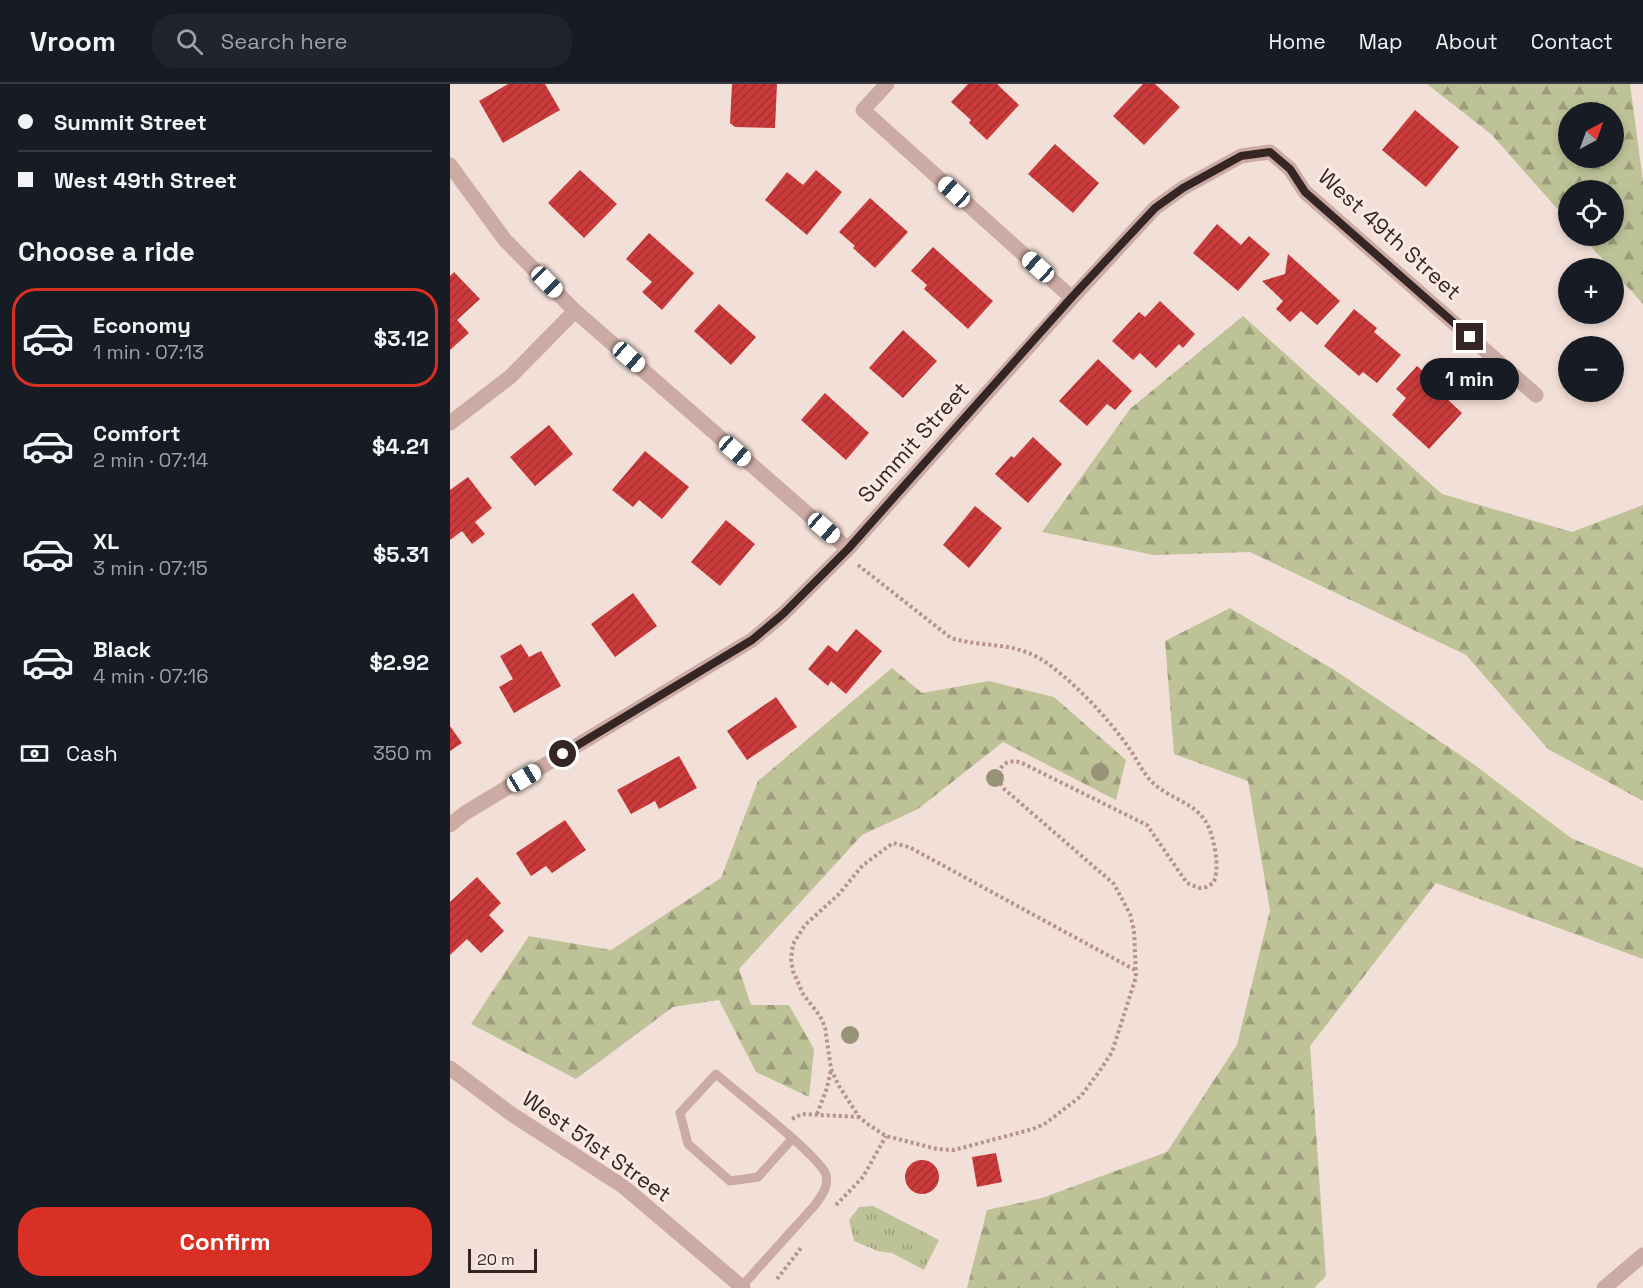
<!DOCTYPE html>
<meta charset="utf-8">
<style>
body{margin:0;font-family:"Space Grotesk",sans-serif;background:#20242c;color:#f1f3f6;height:100vh;display:flex;flex-direction:column;font-size:22px;white-space:nowrap}
*{box-sizing:border-box;margin:0}
p{font-size:20px;color:#9ea1a6}
.icon{flex:none;width:33px;height:33px;fill:none;stroke:currentColor;stroke-width:2;stroke-linecap:round;stroke-linejoin:round}
.map{position:relative;flex:1;overflow:hidden}
.panel{display:flex;flex-direction:column;background:#171b24;width:450px}
.panel>*{flex:none}
.top-card{display:grid;align-content:center;height:132px;padding:0 18px;background:#171b24}
.needle{width:39px;rotate:41deg}
.tools{position:absolute;left:1108px;top:18px;display:grid;gap:12px}
.tools a{display:grid;place-items:center;width:66px;height:66px;border-radius:50%;background:#171b24;box-shadow:0 3px 9px #0003;font-size:30px}
.scale{position:absolute;left:18px;bottom:15px;width:69px;box-sizing:border-box;padding-left:6px;border:3px solid #352625;border-top:0;font-size:16px;line-height:21px;white-space:nowrap;color:#352625;-webkit-text-stroke:4px #faeae3;paint-order:stroke}
.end{position:absolute;width:27px;height:27px;margin:-14px;border:8px solid #352625;background:#fff;box-shadow:0 0 0 3px #fff}
.from{border-radius:50%}
.bubble{position:absolute;height:42px;border-radius:21px;background:#171b24;box-shadow:0 3px 9px #0003;font-size:20px;font-weight:700;line-height:42px;text-align:center}
.car{position:absolute;width:18px;height:36px;margin:-18px -9px;border-radius:8px;box-shadow:0 0 4px 2px #0007;background:linear-gradient(#fff 24%,#345 0 40%,#fff 0 76%,#345 0 86%,#fff 0)}
.top-card b{display:flex;align-items:center;gap:21px;height:57px;font-size:22px}
.top-card b+b{border-top:2px solid #363941}
.top-card i{width:15px;height:15px;background:#f1f3f6}
ul{padding:0;list-style:none}
li{display:flex;align-items:center;gap:18px;height:99px;margin:0 12px 9px;padding:0 6px;border:3px solid transparent;border-radius:24px}
li div{flex:1}
li b{display:block;font-size:22px}
li em{font-style:normal;font-weight:700}
li.current{border-color:#d93025}
li>.icon{width:54px;height:54px;stroke-width:1.5}
h2{padding:0 18px;font-size:27px;line-height:72px}
.pay{display:flex;align-items:center;gap:15px;height:66px;padding:0 18px;font-size:22px}
.pay p{margin-inline-start:auto}
.button{display:flex;gap:12px;margin-top:auto;padding:12px 18px}
.button a{flex:1;height:69px;border-radius:24px;background:#d93025;color:#fff;font-size:24px;font-weight:700;line-height:69px;text-align:center}
header{display:flex;align-items:center;gap:36px;box-sizing:border-box;height:84px;padding:0 30px;background:#171b24;border-bottom:2px solid #363941}
header strong{font-size:28px}
nav{display:flex;gap:33px;margin-inline-start:auto;font-size:21px}
.search{width:420px;height:54px;background:#20242c;display:flex;align-items:center;gap:15px;box-sizing:border-box;padding:0 21px;border-radius:24px;color:#9ea1a6;font-size:22px}
main{display:flex;flex:1;min-height:0}
.map>svg:first-child{display:block}
.forest{fill:url(#forest-firs);fill-rule:evenodd}
.park{fill:url(#park-tufts)}
.building{fill:url(#building-hatch)}
.lines{fill:none;stroke-linecap:round;stroke-linejoin:round}
.path{stroke:#b6948d;stroke-width:4;stroke-dasharray:3 3;stroke-linecap:butt}
.service{stroke:#cbaba3;stroke-width:9}
.minor{stroke:#cbaba3;stroke-width:15}
.tertiary{stroke:#cbaba3;stroke-width:15}
.tree{fill:#989377}
.route{stroke:#352625;stroke-width:8}
.labels{text-anchor:middle;stroke-width:6;stroke-linejoin:round;paint-order:stroke}
.street-label{font-size:22px;fill:#352625;stroke:#faeae3}
</style>
<header>
<strong>Vroom</strong>
<div class="search"><svg class="icon" aria-label="search" viewBox="0 0 24 24"><circle cx="10" cy="10" r="6"/><path d="M15 15l6 6"/></svg>Search here</div>
<nav><a>Home</a><a>Map</a><a>About</a><a>Contact</a></nav>
</header>
<main>
<section class="panel">
<div class="top-card">
<b><i class="from"></i>Summit Street</b>
<b><i></i>West 49th Street</b>
</div>
<h2>Choose a ride</h2>
<ul>
<li class="current"><svg class="icon" aria-label="car" viewBox="0 0 24 24"><path d="M5 17H2v-5l4-1 3-4h7l3 4 3 1v5h-3M9 17h6M6 11h13"/><circle cx="7" cy="17" r="2"/><circle cx="17" cy="17" r="2"/></svg><div><b>Economy</b><p>1 min · 07:13</p></div><em>$3.12</em></li>
<li><svg class="icon" aria-label="car" viewBox="0 0 24 24"><path d="M5 17H2v-5l4-1 3-4h7l3 4 3 1v5h-3M9 17h6M6 11h13"/><circle cx="7" cy="17" r="2"/><circle cx="17" cy="17" r="2"/></svg><div><b>Comfort</b><p>2 min · 07:14</p></div><em>$4.21</em></li>
<li><svg class="icon" aria-label="car" viewBox="0 0 24 24"><path d="M5 17H2v-5l4-1 3-4h7l3 4 3 1v5h-3M9 17h6M6 11h13"/><circle cx="7" cy="17" r="2"/><circle cx="17" cy="17" r="2"/></svg><div><b>XL</b><p>3 min · 07:15</p></div><em>$5.31</em></li>
<li><svg class="icon" aria-label="car" viewBox="0 0 24 24"><path d="M5 17H2v-5l4-1 3-4h7l3 4 3 1v5h-3M9 17h6M6 11h13"/><circle cx="7" cy="17" r="2"/><circle cx="17" cy="17" r="2"/></svg><div><b>Black</b><p>4 min · 07:16</p></div><em>$2.92</em></li>
</ul>
<div class="pay"><svg class="icon" aria-label="cash" viewBox="0 0 24 24"><path d="M3 7h18v10H3z"/><circle cx="12" cy="12" r="2"/></svg>Cash<p>350 m</p></div>
<div class="button"><a>Confirm</a></div>
</section>
<div class="map">
<svg width="1193" height="1204" viewBox="0 0 1193 1204">
<defs>
<pattern id="forest-firs" width="22" height="20" patternUnits="userSpaceOnUse" patternTransform="scale(1.5)"><rect width="22" height="20" fill="#bec297"/><path d="M5 1l3.5 6h-7zM16 11l3.5 6h-7z" fill="#9b9d7b"/></pattern>
<pattern id="park-tufts" width="24" height="20" patternUnits="userSpaceOnUse" patternTransform="scale(1.5)"><rect width="24" height="20" fill="#bec297"/><path d="M3 7l-1-3M5 7V3M7 7l1-3M15 17l-1-3M17 17v-4M19 17l1-3" fill="none" stroke="#9b9d7b"/></pattern>
<pattern id="building-hatch" width="6" height="6" patternUnits="userSpaceOnUse" patternTransform="scale(1.5)"><rect width="6" height="6" fill="#cc3b3c"/><path d="M-1 1l2-2M0 6l6-6M5 7l2-2" fill="none" stroke="#a63132"/></pattern>
</defs>
<rect width="100%" height="100%" fill="#f2dfd7"/>
<path class="forest" d="M 977,0 L 1180,0 L 1193,97 L 1193,220 L 1164,188 L 1164,184 L 1161,184 L 1131,152 L 1164,152 L 1164,106 L 1119,106 L 1119,138 L 1042,51 ZM 1164,28 L 1164,74 L 1119,74 L 1119,28 Z
M 793,232 L 992,410 L 1122,448 L 1193,421 L 1193,717 L 1098,665 L 1016,571 L 800,468 L 704,471 L 592,448 L 680,325 Z
M 780,524 L 886,587 L 1022,679 L 1121,754 L 1193,784 L 1193,875 L 986,799 L 860,962 L 876,1192 L 864,1204 L 517,1204 L 537,1126 L 592,1114 L 717,1068 L 787,961 L 820,826 L 798,697 L 724,670 L 715,557 Z
M 442,584 L 472,609 L 539,597 L 604,613 L 676,676 L 666,716 L 553,658 L 468,725 L 412,751 L 289,885 L 301,921 L 339,921 L 364,965 L 359,1013 L 306,988 L 269,916 L 223,923 L 126,995 L 21,940 L 79,852 L 161,866 L 271,794 L 308,697 Z"/>
<path class="park" d="M 423,1122 L 489,1156 L 474,1186 L 440,1168 L 439,1169 L 428,1167 L 404,1157 L 399,1136 L 409,1123 Z"/>
<path class="building" d="M 58,0 L 95,0 L 110,26 L 53,59 L 29,17 Z
M 282,0 L 327,0 L 325,44 L 285,43 L 280,39 Z
M 518,0 L 547,0 L 569,21 L 537,56 L 519,39 L 521,36 L 501,18 Z
M 693,0 L 705,0 L 730,23 L 694,61 L 663,32 Z
M 965,26 L 1009,63 L 976,103 L 932,66 Z
M 605,60 L 649,99 L 623,129 L 578,90 Z
M 130,86 L 167,120 L 134,154 L 98,119 Z
M 366,86 L 392,108 L 357,151 L 315,116 L 337,88 L 353,101 Z
M 420,114 L 458,148 L 425,184 L 403,164 L 405,162 L 389,148 Z
M 767,140 L 791,161 L 799,152 L 820,170 L 788,207 L 743,169 Z
M 199,149 L 244,189 L 212,226 L 192,208 L 202,198 L 176,175 Z
M 483,163 L 543,217 L 518,245 L 474,205 L 477,201 L 461,187 Z
M 838,170 L 890,217 L 867,241 L 851,227 L 840,238 L 826,225 L 833,217 L 812,197 L 835,190 Z
M 4,188 L 30,215 L 7,236 L 19,249 L 0,266 L 0,192 Z
M 710,217 L 745,250 L 733,264 L 729,260 L 706,284 L 690,269 L 683,276 L 662,257 L 689,228 L 695,233 Z
M 269,220 L 306,253 L 281,281 L 244,247 Z
M 904,225 L 927,244 L 924,248 L 951,271 L 927,299 L 913,288 L 909,292 L 874,262 Z
M 453,246 L 487,277 L 453,314 L 419,284 Z
M 648,275 L 682,307 L 665,326 L 657,320 L 637,342 L 609,317 Z
M 967,282 L 996,308 L 993,311 L 1012,329 L 979,365 L 942,331 L 956,314 L 946,305 Z
M 375,309 L 419,349 L 396,376 L 351,336 Z
M 99,341 L 123,370 L 85,402 L 60,373 Z
M 583,353 L 612,380 L 578,419 L 545,390 L 561,372 L 564,374 Z
M 195,367 L 239,403 L 212,435 L 189,416 L 183,423 L 162,406 Z
M 18,393 L 42,424 L 25,438 L 35,450 L 22,460 L 12,447 L 0,456 L 0,406 Z
M 525,422 L 552,444 L 519,484 L 493,461 Z
M 276,436 L 305,460 L 270,502 L 241,478 Z
M 183,509 L 207,542 L 165,573 L 141,540 Z
M 406,545 L 432,567 L 396,610 L 381,597 L 378,602 L 358,585 L 378,561 L 387,568 Z
M 71,560 L 79,573 L 91,567 L 111,602 L 64,629 L 49,603 L 63,595 L 50,572 Z
M 326,613 L 347,643 L 297,676 L 277,647 Z
M 0,642 L 12,659 L 0,667 Z
M 229,672 L 247,704 L 209,725 L 205,717 L 181,730 L 167,706 Z
M 115,736 L 136,766 L 102,789 L 96,782 L 81,792 L 66,769 Z
M 27,793 L 51,819 L 39,831 L 54,847 L 31,869 L 17,855 L 0,871 L 0,818 Z
M 546,1069 L 552,1098 L 527,1103 L 522,1073 Z
M455 1093a17 17 0 1 1 34 0a17 17 0 1 1-34 0Z"/>
<g class="lines">
<path class="path" d="M 408,481 L 501,554 C 534,564 558,557 589,574 C 619,592 659,635 679,664 C 687,675 692,688 702,698 C 718,714 744,718 756,738 C 764,751 771,787 763,799 L 756,803 L 749,804 L 737,799 L 697,741 L 570,678 C 552,674 544,688 553,704 L 664,800 L 680,830 L 684,846 L 686,893 L 662,968 L 651,985 L 631,1012 L 596,1039 L 583,1045 L 504,1066 L 487,1065 L 436,1052 L 419,1041 L 409,1033 L 389,1002 L 381,985 L 375,943 L 370,932 L 353,910 L 343,887 L 341,875 L 343,860 L 355,841 L 389,810 L 413,781 L 443,759 L 459,763 L 685,886
M 367,1030 L 377,1004 L 381,986
M 342,1035 L 352,1030 L 409,1033
M 386,1121 L 413,1093 L 436,1052
M 327,1195 L 351,1164"/>
<path class="service" d="M 292,1202 L 365,1121 C 371,1112 379,1103 376,1091 C 371,1073 285,1007 266,990 L 230,1029 L 238,1060 L 280,1097 L 308,1093 L 342,1055"/>
<path class="minor" d="M 437,0 L 413,26 L 622,214
M 0,81 L 55,156 L 125,227 L 398,465
M 0,339 L 60,293 L 125,227
M 0,741 L 15,729 L 302,556 L 333,530 L 398,465 L 622,214 L 705,124 L 733,104 L 791,72 L 820,68 L 840,85 L 855,108 L 1086,311
M 1154,1204 L 1193,1171"/>
<path class="tertiary" d="M 0,984 L 60,1029 L 174,1103 L 293,1204"/>
</g>
<g class="tree">
<circle cx="650" cy="688" r="9"/>
<circle cx="545" cy="694" r="9"/>
<circle cx="400" cy="951" r="9"/>
</g>
<g class="lines">
<path class="route" d="M 113,670 L 302,556 L 333,530 L 398,465 L 622,213 L 705,124 L 733,104 L 791,72 L 820,68 L 840,85 L 855,108 L 1020,253"/>
</g>
<g class="labels">
<g class="street-label">
<text transform="translate(940 150) rotate(42)" y="8">West 49th Street</text>
<text transform="translate(463 358) rotate(-48)" y="8">Summit Street</text>
<text transform="translate(147 1062) rotate(35)" y="8">West 51st Street</text>
</g>
</g>
</svg>
<div class="tools">
<a><svg class="needle" viewBox="-14 -14 28 28"><path d="M0-13l5 13h-10z" fill="#e53935"/><path d="M0 13l5-13h-10z" fill="#9ea1a6"/></svg></a>
<a><svg class="icon" aria-label="locate" viewBox="0 0 24 24"><circle cx="12" cy="12" r="6"/><path d="M12 2v4M12 18v4M2 12h4M18 12h4"/></svg></a>
<a>+</a>
<a>−</a>
</div>
<div class="scale">20 m</div>
<i class="end from" style="left:113px;top:670px"></i>
<i class="end" style="left:1020px;top:253px"></i>
<div class="bubble" style="left:970px;top:274px;width:99px">1 min</div>
<i class="car" style="left:504px;top:108px;rotate:312deg"></i>
<i class="car" style="left:588px;top:183px;rotate:312deg"></i>
<i class="car" style="left:97px;top:198px;rotate:135deg"></i>
<i class="car" style="left:179px;top:273px;rotate:131deg"></i>
<i class="car" style="left:285px;top:367px;rotate:131deg"></i>
<i class="car" style="left:374px;top:444px;rotate:131deg"></i>
<i class="car" style="left:74px;top:694px;rotate:59deg"></i>
</div>
</main>
